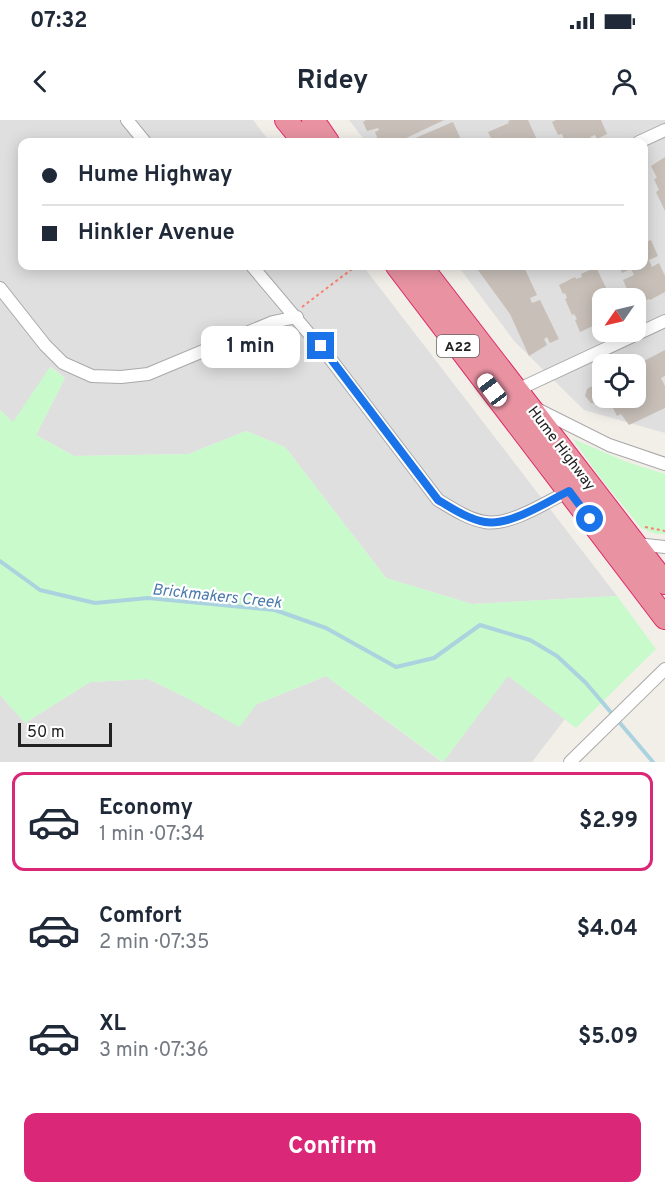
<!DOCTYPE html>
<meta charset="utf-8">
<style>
body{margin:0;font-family:Overpass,sans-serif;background:#f2f2f3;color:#1f2937;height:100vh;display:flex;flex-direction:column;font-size:22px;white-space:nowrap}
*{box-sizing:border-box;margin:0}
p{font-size:20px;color:#747a83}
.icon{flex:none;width:33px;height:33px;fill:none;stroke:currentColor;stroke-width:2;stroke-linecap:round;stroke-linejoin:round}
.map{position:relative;height:642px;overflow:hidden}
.details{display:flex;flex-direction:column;background:#fff;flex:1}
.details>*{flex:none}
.guide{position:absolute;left:18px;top:18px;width:630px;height:132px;border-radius:12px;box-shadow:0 3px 15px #0003;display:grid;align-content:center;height:132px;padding:0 24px;background:#fff}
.needle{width:39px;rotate:236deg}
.tools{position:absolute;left:592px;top:168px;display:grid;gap:12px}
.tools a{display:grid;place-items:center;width:54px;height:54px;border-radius:12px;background:#fff;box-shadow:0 3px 15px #0003;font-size:30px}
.scale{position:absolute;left:18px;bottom:15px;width:94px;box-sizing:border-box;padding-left:6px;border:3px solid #222;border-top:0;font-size:16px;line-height:21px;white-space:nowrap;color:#222;-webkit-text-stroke:4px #fff;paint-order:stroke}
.end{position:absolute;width:27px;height:27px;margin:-14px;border:8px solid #1a73e8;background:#fff;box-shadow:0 0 0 3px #fff}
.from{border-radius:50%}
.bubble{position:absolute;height:42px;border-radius:12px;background:#fff;box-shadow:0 3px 15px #0003;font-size:20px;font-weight:700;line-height:42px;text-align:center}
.car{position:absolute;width:18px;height:36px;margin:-18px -9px;border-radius:8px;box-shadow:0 0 4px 2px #0007;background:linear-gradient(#fff 24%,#345 0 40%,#fff 0 76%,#345 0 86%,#fff 0)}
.guide b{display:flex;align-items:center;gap:21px;height:57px;font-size:22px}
.guide b+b{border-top:2px solid #e0e1e3}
.guide i{width:15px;height:15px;background:#1f2937}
ul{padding:10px 0 0;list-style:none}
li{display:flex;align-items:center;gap:18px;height:99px;margin:0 12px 9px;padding:0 12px;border:3px solid transparent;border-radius:12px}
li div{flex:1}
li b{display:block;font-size:22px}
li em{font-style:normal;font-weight:700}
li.current{border-color:#db2777}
li>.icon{width:54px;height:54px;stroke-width:1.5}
.button{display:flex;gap:12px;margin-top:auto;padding:12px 24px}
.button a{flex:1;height:69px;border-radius:12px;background:#db2777;color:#fff;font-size:24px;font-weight:700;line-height:69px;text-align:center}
.status{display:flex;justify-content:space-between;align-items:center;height:42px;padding:0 30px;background:#fff;direction:ltr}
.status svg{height:16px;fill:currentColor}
header{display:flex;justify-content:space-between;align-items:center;height:78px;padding:0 24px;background:#fff;font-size:27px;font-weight:700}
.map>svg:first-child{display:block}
.residential{fill:#e0dfdf;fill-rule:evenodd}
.park{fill:#c8facc}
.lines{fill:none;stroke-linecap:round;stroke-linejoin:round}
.stream{stroke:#aad3df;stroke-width:4}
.building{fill:#c7bfb8}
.street-casing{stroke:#a9a9a9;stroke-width:14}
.highway-casing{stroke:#dc2a67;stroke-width:24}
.path{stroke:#fa8072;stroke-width:2;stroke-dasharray:3 3;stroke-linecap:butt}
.street{stroke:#fff;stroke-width:12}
.highway{stroke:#e892a2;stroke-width:22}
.route{stroke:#1a73e8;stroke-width:8}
.labels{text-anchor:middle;stroke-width:4.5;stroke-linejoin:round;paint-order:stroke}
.shield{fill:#fff;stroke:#646464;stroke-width:1.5}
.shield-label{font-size:14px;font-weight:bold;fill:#222}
.street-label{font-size:15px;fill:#222;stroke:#fff}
.water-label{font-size:16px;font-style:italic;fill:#4a7aab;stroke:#fff}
</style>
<div class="status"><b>07:32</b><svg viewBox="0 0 49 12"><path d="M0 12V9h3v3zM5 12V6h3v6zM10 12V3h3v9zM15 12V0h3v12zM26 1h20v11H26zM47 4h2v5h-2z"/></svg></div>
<header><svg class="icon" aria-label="back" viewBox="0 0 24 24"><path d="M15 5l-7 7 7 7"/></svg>Ridey<svg class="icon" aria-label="person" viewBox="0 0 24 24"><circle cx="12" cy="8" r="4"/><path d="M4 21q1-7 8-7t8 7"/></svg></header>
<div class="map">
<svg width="665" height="642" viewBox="0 0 665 642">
<rect width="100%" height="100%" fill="#f2efe9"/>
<path class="residential" d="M 0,0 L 253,0 L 270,22 L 22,22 L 22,146 L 363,146 L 617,476 L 472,484 L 386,458 L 285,327 L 246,311 L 189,334 L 74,336 L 36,315 L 65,258 L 51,247 L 13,303 L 0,290 Z
M 349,0 L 665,0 L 665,313 L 584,290 L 515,222 L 458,146 L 644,146 L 644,22 L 366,22 ZM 603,178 L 636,178 L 636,212 L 603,212 ZM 603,244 L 636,244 L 636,278 L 603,278 Z
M 508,555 L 565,599 L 532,642 L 443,642 Z
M 326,556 L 442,642 L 0,642 L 0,575 L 25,603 L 90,562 L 148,559 L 187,578 L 257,584 Z"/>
<path class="park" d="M 50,247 L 65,258 L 36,315 L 74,336 L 189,334 L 246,311 L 285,327 L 386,458 L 472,484 L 617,476 L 656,529 L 576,608 L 508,556 L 443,642 L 326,556 L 257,584 L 239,607 L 187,578 L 148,559 L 90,562 L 25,603 L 0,575 L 0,290 L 13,302 Z
M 573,319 L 627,342 L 665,354 L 665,414 L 656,414 L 641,408 L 598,355 Z"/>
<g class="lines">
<path class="stream" d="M 0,441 L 40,470 L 95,483 L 148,478 L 275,490 L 326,508 L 396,547 L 434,538 L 480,505 L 530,520 L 557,536 L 586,563 L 653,642"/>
</g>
<path class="building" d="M 366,0 L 444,0 L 398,22 L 396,20 L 379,22 L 375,12 L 379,10 L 378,8 L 367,11 L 363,2 Z
M 511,0 L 528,0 L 538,22 L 493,22 L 488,12 L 509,3 L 508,1 Z
M 556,0 L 601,0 L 607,14 L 597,19 L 595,15 L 590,17 L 592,19 L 588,21 L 587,18 L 582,21 L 583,22 L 558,22 L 564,20 L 562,14 L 558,15 L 552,2 Z
M 453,2 L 462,22 L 406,22 Z
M 665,37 L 665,91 L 656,72 L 659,70 L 654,59 L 657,58 L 651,46 Z
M 651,120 L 658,136 L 649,140 L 652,147 L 659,143 L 665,156 L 665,172 L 650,180 L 649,179 L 638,184 L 636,178 L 631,178 L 623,160 L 634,155 L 631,149 L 622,153 L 619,146 L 644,146 L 644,123 Z
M 475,146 L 514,146 L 516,150 L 524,147 L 537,175 L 530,178 L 532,183 L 540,180 L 559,219 L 550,223 L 547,217 L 544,219 L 547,225 L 529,236 L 510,194 Z
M 596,147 L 611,178 L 603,178 L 603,201 L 600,203 L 599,200 L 594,203 L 595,205 L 580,212 L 575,200 L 577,199 L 574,194 L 572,195 L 565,179 L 567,178 L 565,173 L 563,174 L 559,165 L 575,157 L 576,159 L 582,157 L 581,154 Z
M 665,230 L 665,256 L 661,258 L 665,266 L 665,288 L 629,305 L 621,294 L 617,296 L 610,282 L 615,280 L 613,278 L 636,278 L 636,249 L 641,247 L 640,243 Z
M 603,260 L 603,278 L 612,278 L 597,284 L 591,283 L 585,276 L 587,269 Z"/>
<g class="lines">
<g class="street-casing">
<path id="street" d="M 127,0 L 145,22
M 639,22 L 665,10
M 252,146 L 332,241 L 438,380 C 453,389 468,399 485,402 C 511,406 546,382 569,371
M 0,168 L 45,225 L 63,243 L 92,256 L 121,257 L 148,254 L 273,202 L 297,197
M 517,270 L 665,201
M 535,288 L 609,325 L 665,344
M 636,424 L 665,427
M 570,642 L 665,549"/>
</g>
<g class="highway-casing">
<path id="highway" d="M 286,0 L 304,22
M 313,0 L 328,22
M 397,146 L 665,498
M 421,146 L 665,463"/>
</g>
<path class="path" d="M 302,187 L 356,146
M 645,407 L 665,411"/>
<use href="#street" class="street"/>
<use href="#highway" class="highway"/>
</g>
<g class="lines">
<path class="route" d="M 321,226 L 438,380 C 453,389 468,399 485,402 C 511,406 546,382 569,371 L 590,399"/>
</g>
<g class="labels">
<rect class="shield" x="437" y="215" width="42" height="22" rx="4.5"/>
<g class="shield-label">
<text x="458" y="231">A22</text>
</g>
<g class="street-label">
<text transform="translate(562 328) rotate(53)" y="5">Hume Highway</text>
</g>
<g class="water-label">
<text transform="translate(217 475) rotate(6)" y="6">Brickmakers Creek</text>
</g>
</g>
</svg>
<div class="tools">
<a><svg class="needle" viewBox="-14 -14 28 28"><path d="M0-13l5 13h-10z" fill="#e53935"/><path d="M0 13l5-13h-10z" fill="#747a83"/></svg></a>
<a><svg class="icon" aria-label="locate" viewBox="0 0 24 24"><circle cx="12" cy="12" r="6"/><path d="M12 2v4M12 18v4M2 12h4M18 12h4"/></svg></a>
</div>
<div class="scale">50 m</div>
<i class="end from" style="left:590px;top:399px"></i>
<i class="end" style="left:321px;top:226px"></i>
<div class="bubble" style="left:201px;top:206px;width:99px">1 min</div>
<i class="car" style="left:492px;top:270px;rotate:323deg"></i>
<div class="guide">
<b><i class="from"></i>Hume Highway</b>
<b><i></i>Hinkler Avenue</b>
</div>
</div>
<section class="details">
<ul>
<li class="current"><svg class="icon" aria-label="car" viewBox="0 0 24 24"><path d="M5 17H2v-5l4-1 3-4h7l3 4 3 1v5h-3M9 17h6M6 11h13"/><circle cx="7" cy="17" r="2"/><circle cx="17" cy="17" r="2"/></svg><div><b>Economy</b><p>1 min · 07:34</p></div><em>$2.99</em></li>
<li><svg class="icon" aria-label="car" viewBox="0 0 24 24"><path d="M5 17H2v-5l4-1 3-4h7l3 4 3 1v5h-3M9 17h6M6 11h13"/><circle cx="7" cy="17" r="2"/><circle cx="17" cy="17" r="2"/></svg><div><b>Comfort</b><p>2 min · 07:35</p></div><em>$4.04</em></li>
<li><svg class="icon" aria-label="car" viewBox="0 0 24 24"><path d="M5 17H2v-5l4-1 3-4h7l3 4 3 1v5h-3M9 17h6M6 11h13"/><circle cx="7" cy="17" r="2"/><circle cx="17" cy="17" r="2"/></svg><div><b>XL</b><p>3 min · 07:36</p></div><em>$5.09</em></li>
</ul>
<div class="button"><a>Confirm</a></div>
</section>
